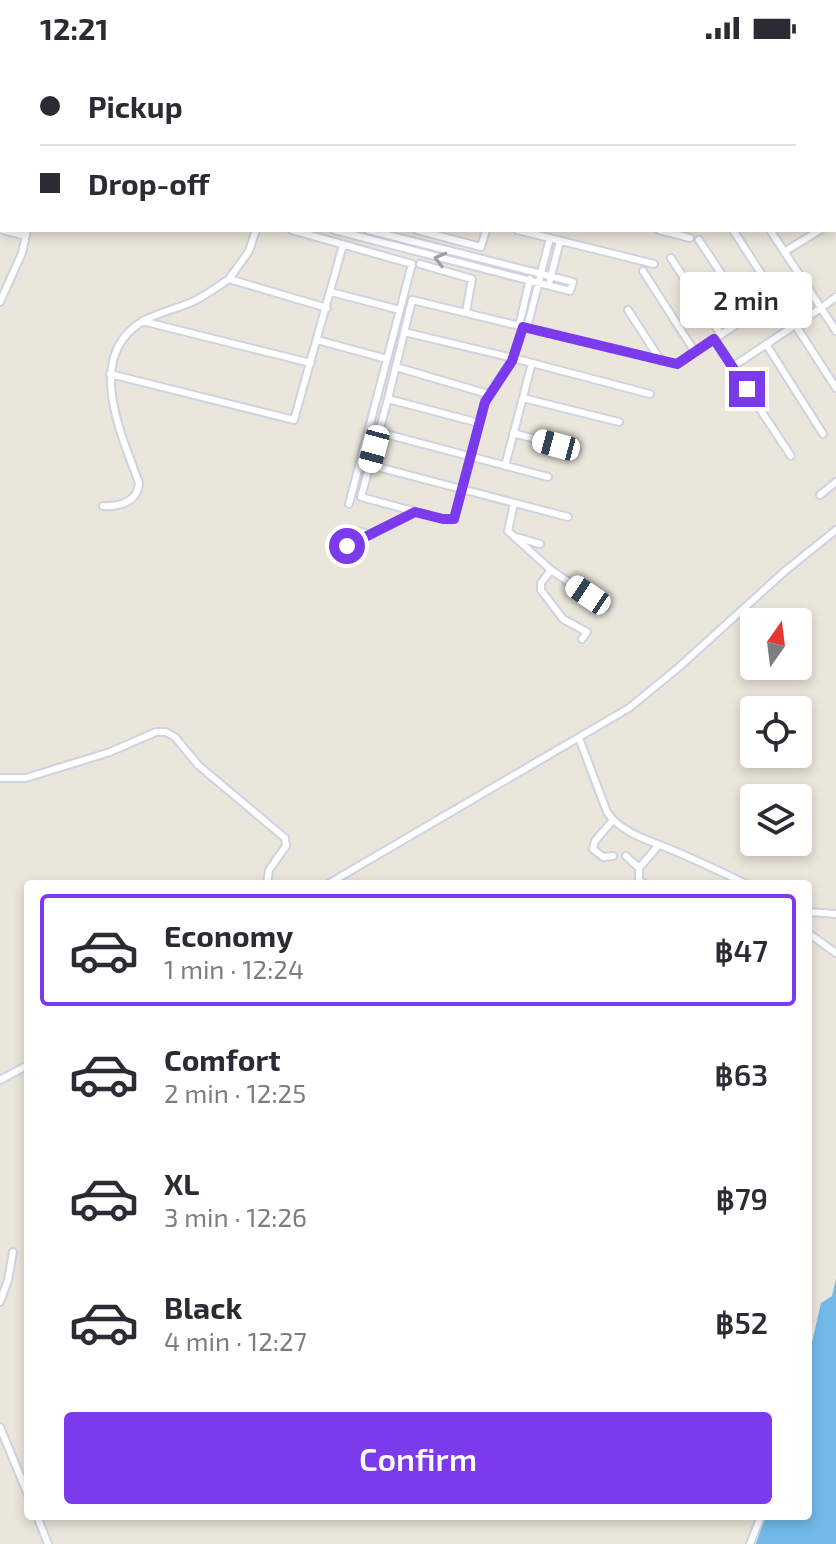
<!DOCTYPE html>
<meta charset="utf-8">
<style>
body{margin:0;font-family:"Exo 2",sans-serif;background:#f7f7f7;color:#2b2b33;height:100vh;display:flex;flex-direction:column;font-size:30px;white-space:nowrap}
*{box-sizing:border-box;margin:0}
p{font-size:26px;color:#7c7c81}
.icon{flex:none;width:44px;height:44px;fill:none;stroke:currentColor;stroke-width:2;stroke-linecap:round;stroke-linejoin:round}
.map{position:relative;flex:1;overflow:hidden}
.side{position:absolute;left:24px;top:824px;width:788px;height:640px;display:flex;flex-direction:column;background:#fff;border-radius:8px;box-shadow:0 4px 12px #0003}
.side>*{flex:none}
.guide{position:absolute;left:0px;top:0px;width:836px;height:176px;box-shadow:0 4px 12px #0003;display:grid;align-content:center;height:176px;padding:0 40px;background:#fff}
.needle{width:52px;rotate:14deg}
.buttons{position:absolute;left:740px;top:552px;display:grid;gap:16px}
.buttons a{display:grid;place-items:center;width:72px;height:72px;border-radius:8px;background:#fff;box-shadow:0 4px 12px #0003;font-size:40px}
.end{position:absolute;width:36px;height:36px;margin:-18px;border:10px solid #7c3aed;background:#fff;box-shadow:0 0 0 4px #fff}
.from{border-radius:50%}
.bubble{position:absolute;height:56px;border-radius:8px;background:#fff;box-shadow:0 4px 12px #0003;font-size:26px;font-weight:600;line-height:56px;text-align:center}
.car{position:absolute;width:24px;height:48px;margin:-24px -12px;border-radius:10px;box-shadow:0 0 6px 2px #0007;background:linear-gradient(#fff 24%,#345 0 40%,#fff 0 76%,#345 0 86%,#fff 0)}
.guide b{display:flex;align-items:center;gap:28px;height:76px;font-size:30px}
.guide b+b{border-top:2px solid #e1e1e2}
.guide i{width:20px;height:20px;background:#2b2b33}
ul{padding:14px 0 0;list-style:none}
li{display:flex;align-items:center;gap:24px;height:112px;margin:0 16px 12px;padding:0 24px;border:4px solid transparent;border-radius:8px}
li div{flex:1}
li b{display:block;font-size:30px}
li em{font-style:normal;font-weight:600}
li.active{border-color:#7c3aed}
li>.icon{width:72px;height:72px;stroke-width:1.5}
.primary-button{display:flex;gap:16px;margin-top:auto;padding:16px 40px}
.primary-button a{flex:1;height:92px;border-radius:8px;background:#7c3aed;color:#fff;font-size:32px;font-weight:600;line-height:92px;text-align:center}
.status{display:flex;justify-content:space-between;align-items:center;height:56px;padding:0 40px;background:#fff;direction:ltr}
.status svg{height:22px;fill:currentColor}
.map>svg:first-child{display:block}
.water{fill:#72b9e9}
.lines{fill:none;stroke-linecap:round;stroke-linejoin:round}
.river{stroke:#72b9e9;stroke-width:11}
.minor-casing{stroke:#d0d1e1;stroke-width:10}
.minor{stroke:#fff;stroke-width:6}
.oneway{stroke:#9f9f9f}
.route{stroke:#7c3aed;stroke-width:10}
</style>
<div class="status"><b>12:21</b><svg viewBox="0 0 49 12"><path d="M0 12V9h3v3zM5 12V6h3v6zM10 12V3h3v9zM15 12V0h3v12zM26 1h20v11H26zM47 4h2v5h-2z"/></svg></div>
<div class="map">
<svg width="836" height="1488" viewBox="0 0 836 1488">
<rect width="100%" height="100%" fill="#ebe6db"/>
<path class="water" d="M 836,1223 L 836,1488 L 756,1488 L 765,1460 L 808,1460 L 808,1304 L 821,1247 L 832,1240 Z"/>
<g class="lines">
<path class="river" d="M 736,0 L 739,2
M 834,109 L 836,110"/>
<g class="minor-casing">
<path id="minor" d="M 9,0 L 10,2
M 123,0 L 130,2
M 237,0 L 243,2
M 485,0 L 493,2
M 45,2 L 50,0
M 295,2 L 297,0
M 350,2 L 351,0
M 532,2 L 533,0
M 0,11 L 2,11
M 834,31 L 836,28
M 0,56 L 2,56
M 0,65 L 2,66
M 0,79 L 2,79
M 0,126 L 2,126
M 3,174 L 26,180
M 256,174 L 249,195 L 229,223 L 327,252
M 292,174 L 412,208 L 349,448
M 334,174 L 570,235 L 573,226 L 368,174
M 417,174 L 481,191 L 486,174
M 517,174 L 654,208
M 659,174 L 690,182
M 733,174 L 777,242
M 699,184 L 749,260
M 784,196 L 820,174
M 671,202 L 721,279
M 420,208 L 472,223 L 466,256
M 643,215 L 695,296
M 550,224 L 560,185
M 331,236 L 400,254
M 836,241 L 821,252 L 836,275
M 0,246 L 22,197 L 27,174
M 628,254 L 661,305
M 142,265 L 311,307
M 519,270 L 530,223
M 796,270 L 836,332
M 523,271 L 513,302 L 650,338
M 527,272 L 550,182
M 714,283 L 732,311 L 821,252 L 803,224
M 317,284 L 387,303
M 766,288 L 823,378
M 396,311 L 488,338
M 732,311 L 791,400
M 110,318 L 294,364 L 343,189
M 523,342 L 619,366
M 388,343 L 361,441 L 443,463 L 454,463 L 485,346 L 513,302 L 404,276
M 479,367 L 388,343 L 412,244 L 677,308 L 803,224 L 770,174
M 378,376 L 548,421
M 513,377 L 577,394
M 370,409 L 568,461
M 505,410 L 532,307
M 820,439 L 836,426
M 514,447 L 508,475 L 551,514 L 606,551
M 103,450 C 119,451 138,446 139,427 C 121,377 83,298 145,264 C 160,256 176,253 192,246 C 205,240 217,231 229,223
M 350,473 L 372,479
M 516,481 L 540,488
M 347,490 L 415,456
M 551,514 L 541,527 L 541,534 L 563,563 L 587,576 L 582,583
M 579,682 L 607,756 C 621,778 655,786 677,796 C 700,806 724,817 746,828
M 0,722 L 26,722 L 110,696 L 156,676 L 166,676 L 175,681 L 198,709 L 285,782 L 286,790 L 269,814 L 267,828
M 613,764 L 595,785 L 593,793 L 603,801 L 613,800
M 626,800 L 639,812 L 658,790
M 639,812 L 639,824 L 644,828
M 328,828 L 629,652 L 678,612 L 785,515 L 836,474
M 808,856 L 836,858
M 808,877 L 836,897
M 0,1024 L 28,1009
M 0,1246 L 8,1224 L 13,1196
M 0,1371 L 28,1439
M 37,1460 L 48,1488
M 750,1488 L 761,1460"/>
</g>
<use href="#minor" class="minor"/>
</g>
<defs><path id="oneway-chevron" d="M-2-3.5L2.5 0L-2 3.5" fill="none" stroke-width="1.6" stroke-linecap="round" stroke-linejoin="round" transform="scale(2)"/></defs>
<use class="oneway" href="#oneway-chevron" transform="translate(440 203) rotate(-165)"/>
<g class="lines">
<path class="route" d="M 347,490 L 415,456 L 443,463 L 454,463 L 485,346 L 512,305 L 523,271 L 677,308 L 714,283 L 747,333"/>
</g>
</svg>
<div class="buttons">
<a><svg class="needle" viewBox="-14 -14 28 28"><path d="M0-13l5 13h-10z" fill="#e53935"/><path d="M0 13l5-13h-10z" fill="#7c7c81"/></svg></a>
<a><svg class="icon" aria-label="locate" viewBox="0 0 24 24"><circle cx="12" cy="12" r="6"/><path d="M12 2v4M12 18v4M2 12h4M18 12h4"/></svg></a>
<a><svg class="icon" aria-label="layers" viewBox="0 0 24 24"><path d="M12 4l9 5-9 5-9-5zM3 14l9 5 9-5"/></svg></a>
</div>
<i class="end from" style="left:347px;top:490px"></i>
<i class="end" style="left:747px;top:333px"></i>
<div class="bubble" style="left:680px;top:216px;width:132px">2 min</div>
<i class="car" style="left:556px;top:389px;rotate:285deg"></i>
<i class="car" style="left:374px;top:393px;rotate:195deg"></i>
<i class="car" style="left:588px;top:539px;rotate:304deg"></i>
<div class="guide">
<b><i class="from"></i>Pickup</b>
<b><i></i>Drop-off</b>
</div>
<section class="side">
<ul>
<li class="active"><svg class="icon" aria-label="car" viewBox="0 0 24 24"><path d="M5 17H2v-5l4-1 3-4h7l3 4 3 1v5h-3M9 17h6M6 11h13"/><circle cx="7" cy="17" r="2"/><circle cx="17" cy="17" r="2"/></svg><div><b>Economy</b><p>1 min · 12:24</p></div><em>฿47</em></li>
<li><svg class="icon" aria-label="car" viewBox="0 0 24 24"><path d="M5 17H2v-5l4-1 3-4h7l3 4 3 1v5h-3M9 17h6M6 11h13"/><circle cx="7" cy="17" r="2"/><circle cx="17" cy="17" r="2"/></svg><div><b>Comfort</b><p>2 min · 12:25</p></div><em>฿63</em></li>
<li><svg class="icon" aria-label="car" viewBox="0 0 24 24"><path d="M5 17H2v-5l4-1 3-4h7l3 4 3 1v5h-3M9 17h6M6 11h13"/><circle cx="7" cy="17" r="2"/><circle cx="17" cy="17" r="2"/></svg><div><b>XL</b><p>3 min · 12:26</p></div><em>฿79</em></li>
<li><svg class="icon" aria-label="car" viewBox="0 0 24 24"><path d="M5 17H2v-5l4-1 3-4h7l3 4 3 1v5h-3M9 17h6M6 11h13"/><circle cx="7" cy="17" r="2"/><circle cx="17" cy="17" r="2"/></svg><div><b>Black</b><p>4 min · 12:27</p></div><em>฿52</em></li>
</ul>
<div class="primary-button"><a>Confirm</a></div>
</section>
</div>
